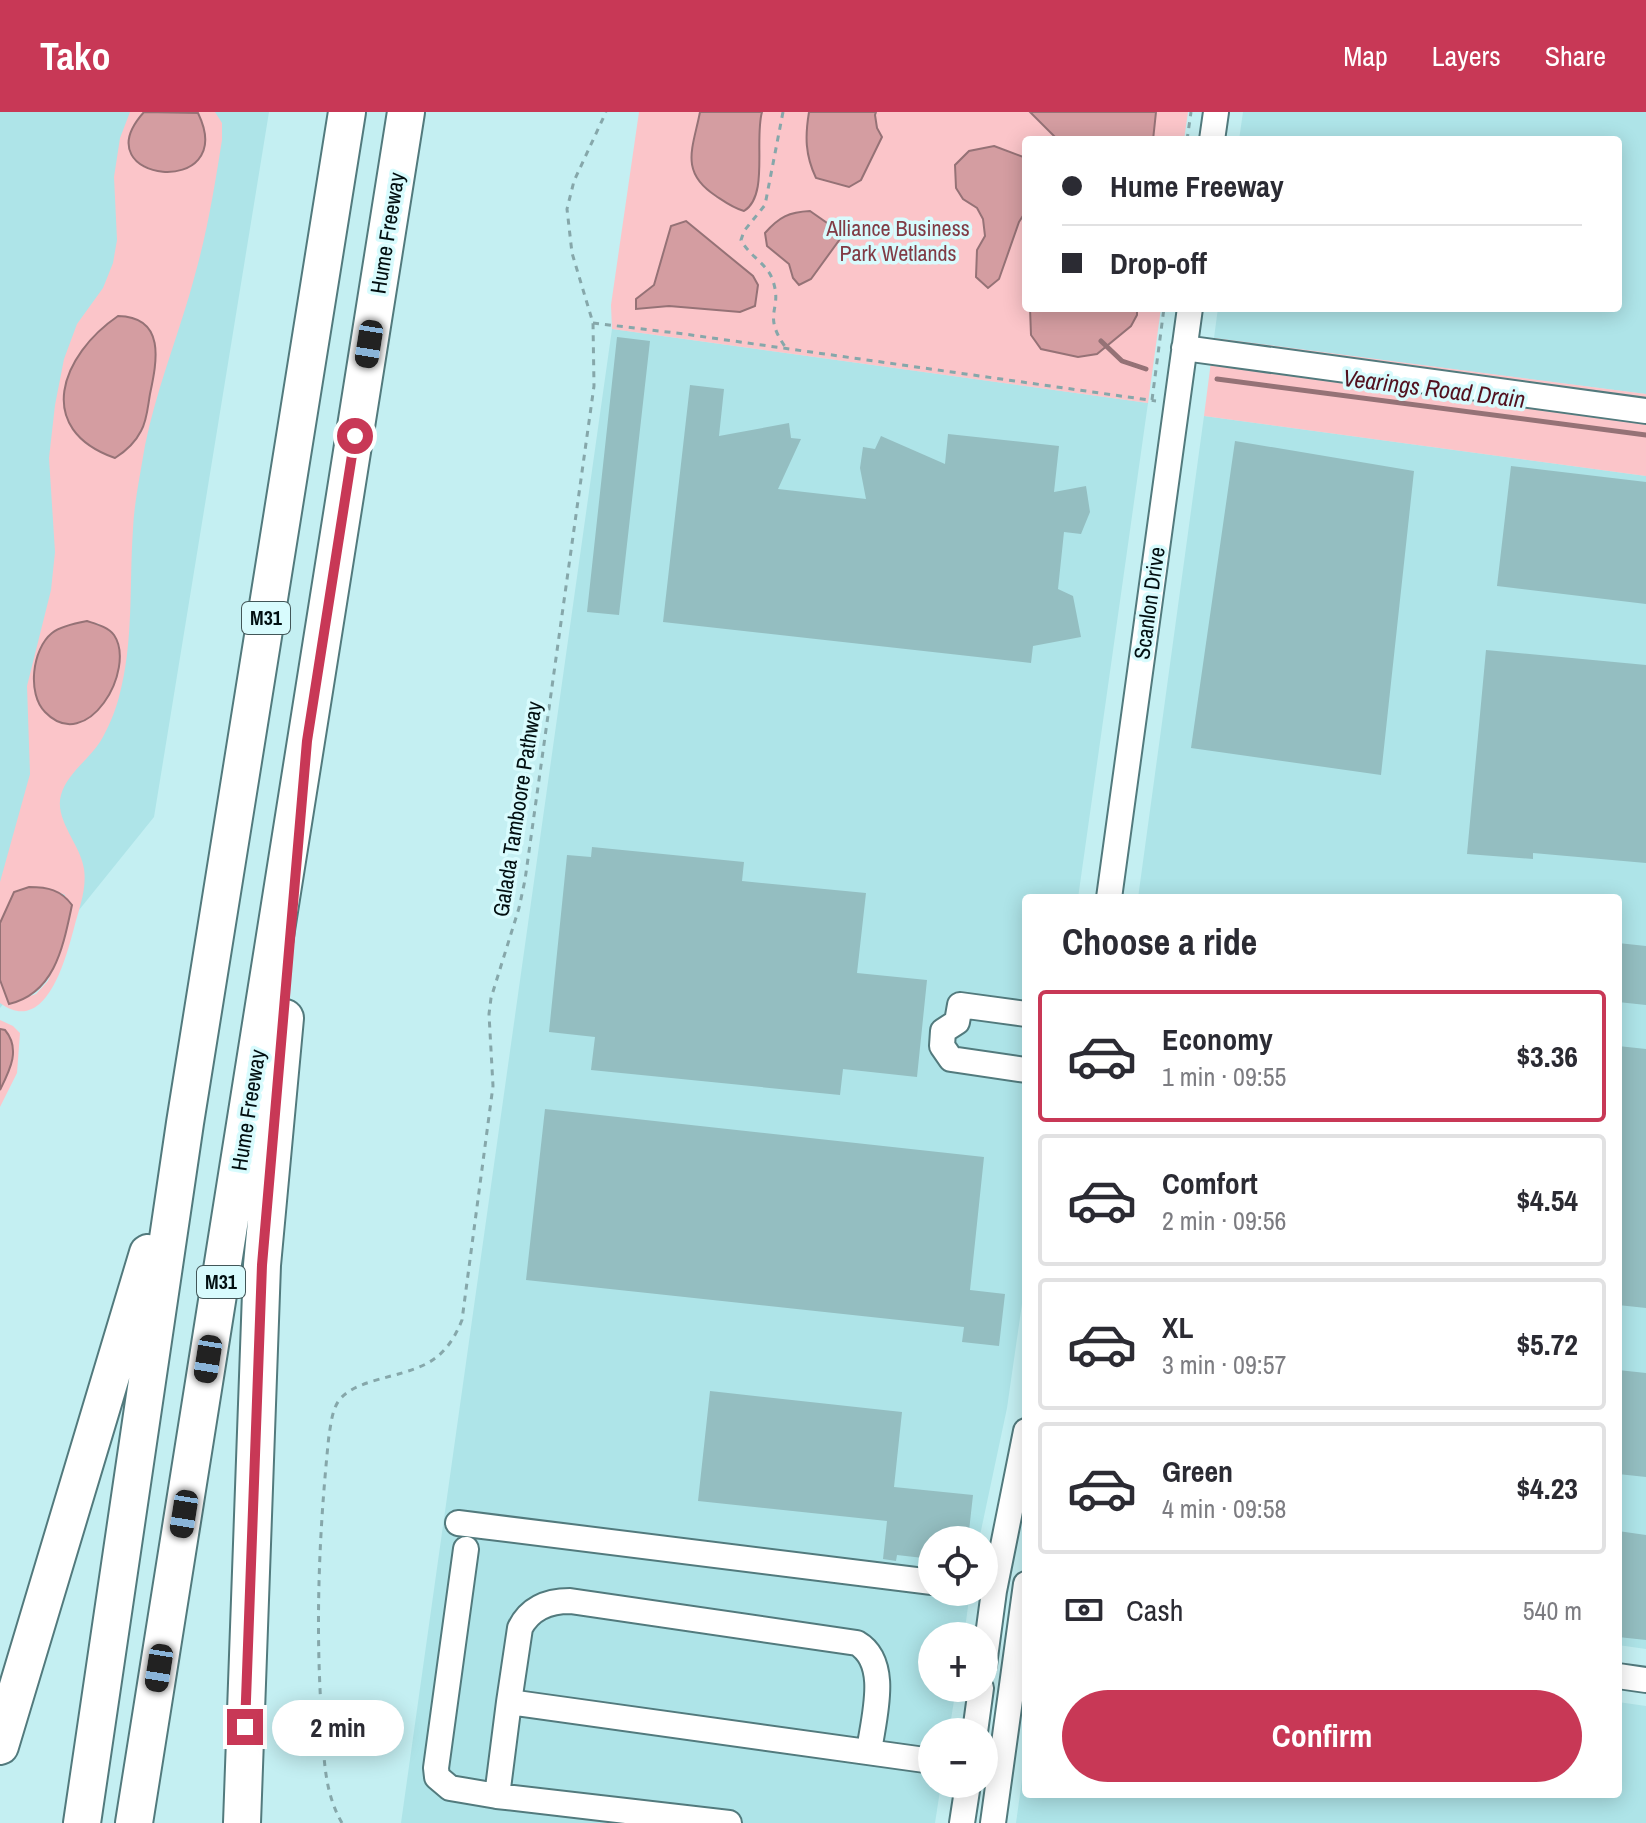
<!DOCTYPE html>
<meta charset="utf-8">
<style>
body{margin:0;font-family:"Archivo Narrow",sans-serif;background:#f2f2f3;color:#2b2b33;height:100vh;display:flex;flex-direction:column;font-size:30px;white-space:nowrap}
*{box-sizing:border-box;margin:0}
p{font-size:26px;color:#7c7c81}
.icon{flex:none;width:44px;height:44px;fill:none;stroke:currentColor;stroke-width:2;stroke-linecap:round;stroke-linejoin:round}
.map{position:relative;flex:1;overflow:hidden}
.side{position:absolute;left:1022px;top:782px;width:600px;height:904px;display:flex;flex-direction:column;background:#fff;border-radius:8px;box-shadow:0 4px 20px #0003}
.side>*{flex:none}
.banner{position:absolute;left:1022px;top:24px;width:600px;height:176px;border-radius:8px;box-shadow:0 4px 20px #0003;display:grid;align-content:center;height:176px;padding:0 40px;background:#fff}
.controls{position:absolute;left:918px;top:1414px;display:grid;gap:16px}
.controls a{display:grid;place-items:center;width:80px;height:80px;border-radius:50%;background:#fff;box-shadow:0 4px 20px #0003;font-size:40px}
.end{position:absolute;width:36px;height:36px;margin:-18px;border:10px solid #c83856;background:#fff;box-shadow:0 0 0 4px #fff}
.from{border-radius:50%}
.bubble{position:absolute;height:56px;border-radius:28px;background:#fff;box-shadow:0 4px 20px #0003;font-size:26px;font-weight:800;line-height:56px;text-align:center}
.car{position:absolute;width:24px;height:48px;margin:-24px -12px;border-radius:10px;box-shadow:0 0 6px 2px #0007;background:linear-gradient(#222 24%,#8ab4d8 0 40%,#222 0 76%,#8ab4d8 0 86%,#222 0)}
.banner b{display:flex;align-items:center;gap:28px;height:76px;font-size:30px}
.banner b+b{border-top:2px solid #e1e1e2}
.banner i{width:20px;height:20px;background:#2b2b33}
ul{padding:0;list-style:none}
li{display:flex;align-items:center;gap:24px;height:132px;margin:0 16px 12px;padding:0 24px;border:4px solid #e1e1e2;border-radius:8px}
li div{flex:1}
li b{display:block;font-size:30px}
li em{font-style:normal;font-weight:800}
li.current{border-color:#c83856}
li>.icon{width:72px;height:72px;stroke-width:1.5}
h2{padding:0 40px;font-size:36px;line-height:96px}
.pay{display:flex;align-items:center;gap:20px;height:88px;padding:0 40px;font-size:30px}
.pay p{margin-inline-start:auto}
.cta{display:flex;gap:16px;margin-top:auto;padding:16px 40px}
.cta a{flex:1;height:92px;border-radius:48px;background:#c83856;color:#fff;font-size:32px;font-weight:800;line-height:92px;text-align:center}
header{display:flex;align-items:center;gap:48px;box-sizing:border-box;height:112px;padding:0 40px;background:#c83856;color:#fff}
header strong{font-size:38px}
nav{display:flex;gap:44px;margin-inline-start:auto;font-size:28px}
.map>svg:first-child{display:block}
.built{fill:#aee4e8}
.green{fill:#fbc5c9;fill-rule:evenodd}
.water{fill:#d49da1;stroke:#957276;stroke-width:2}
.lines{fill:none;stroke-linecap:round;stroke-linejoin:round}
.stream{stroke:#957276;stroke-width:5}
.building{fill:#94bec1}
.minor-casing{stroke:#527a7d;stroke-width:28}
.highway-casing{stroke:#527a7d;stroke-width:40}
.path{stroke:#86a7aa;stroke-width:3;stroke-dasharray:6 6;stroke-linecap:butt}
.minor{stroke:#fff;stroke-width:24}
.highway{stroke:#fff;stroke-width:36}
.route{stroke:#c83856;stroke-width:10}
.labels{text-anchor:middle;stroke-width:7;stroke-linejoin:round;paint-order:stroke}
.shield{fill:#d8fbfd;stroke:#425658;stroke-width:2}
.shield-label{font-size:20px;font-weight:bold;fill:#020f11}
.park-label{font-size:22px;fill:#813b45;stroke:#d8fbfd}
.street-label{font-size:22px;fill:#020f11;stroke:#d8fbfd}
.water-label{font-size:24px;font-style:italic;fill:#53111f;stroke:#d8fbfd}
</style>
<header>
<strong>Tako</strong>
<nav><a>Map</a><a>Layers</a><a>Share</a></nav>
</header>
<div class="map">
<svg width="1646" height="1711" viewBox="0 0 1646 1711">
<rect width="100%" height="100%" fill="#c4eff2"/>
<path class="built" d="M 0,0 L 269,0 L 154,705 L 0,896 Z
M 1243,0 L 1646,0 L 1646,282 L 1214,226 L 1218,196 L 1618,196 L 1618,28 L 1239,28 Z
M 612,217 L 1148,291 L 1078,786 L 1026,786 L 1026,1164 L 1007,1296 L 979,1428 L 932,1428 L 932,1480 L 970,1480 L 964,1524 L 932,1524 L 932,1576 L 956,1576 L 949,1620 L 932,1620 L 932,1672 L 941,1672 L 935,1711 L 401,1711 Z
M 1204,304 L 1646,364 L 1646,1537 L 1618,1533 L 1618,786 L 1138,786 Z
M 1618,1590 L 1646,1594 L 1646,1711 L 1016,1711 L 1026,1639 L 1026,1682 L 1618,1682 Z"/>
<path class="green" d="M 130,0 L 144,0 L 134,13 L 198,1 L 196,0 L 215,0 L 222,11 L 222,28 C 215,72 208,116 196,159 C 180,221 154,281 143,345 C 139,369 134,393 133,417 C 129,474 134,529 119,585 C 115,600 108,617 100,630 C 88,648 67,662 61,683 C 54,708 81,733 84,757 C 87,777 79,797 74,816 C 66,846 46,925 0,891 L 0,868 L 9,892 L 36,882 L 48,869 L 66,822 L 65,783 C 46,774 33,774 14,780 L 0,811 L 0,770 L 30,662 L 27,574 L 51,478 L 55,440 L 49,346 L 55,293 L 64,247 L 77,212 L 103,176 L 113,151 L 117,128 L 114,65 L 120,26 ZM 87,509 L 99,512 L 113,522 L 34,580 L 35,559 L 41,536 Z
M 639,0 L 1188,0 L 1184,28 L 1026,28 L 1026,196 L 1161,196 L 1148,291 L 612,217 L 611,193 Z
M 1214,226 L 1646,282 L 1646,364 L 1204,304 Z
M 0,908 L 13,914 L 20,921 L 17,961 L 0,995 L 0,978 L 9,960 L 5,918 L 0,917 Z"/>
<path class="water" d="M 144,0 L 198,1 C 240,88 80,71 144,0 Z
M 700,0 L 762,0 C 754,28 769,84 744,99 C 733,96 725,90 716,84 C 679,60 693,36 700,0 Z
M 809,0 L 876,0 L 875,3 L 877,16 L 882,25 L 861,68 L 849,75 L 816,66 C 805,43 805,24 809,0 Z
M 1030,0 L 1156,0 L 1153,28 L 1058,28 Z
M 994,34 L 1026,46 L 1026,99 L 1019,110 L 999,167 L 988,176 L 976,165 L 977,138 L 985,124 L 983,107 L 977,96 L 963,87 L 956,76 L 955,53 L 969,39 Z
M 810,99 L 837,118 L 840,127 L 811,167 L 799,173 L 793,166 L 789,152 L 767,134 L 765,121 C 779,105 789,100 810,99 Z
M 686,109 L 753,164 L 758,173 L 755,194 L 740,200 L 669,194 L 636,197 L 636,187 L 654,173 L 671,114 Z
M 1030,196 L 1137,196 L 1137,203 L 1131,214 L 1097,242 L 1078,245 L 1041,237 L 1031,223 Z
M 118,204 C 166,205 157,249 150,282 C 148,293 147,309 141,319 C 135,331 126,339 115,346 C 33,317 61,243 118,204 Z
M 87,509 C 96,512 108,515 114,523 C 137,557 87,644 45,600 C 27,582 32,537 52,521 C 61,514 76,511 87,509 Z
M 29,775 C 48,775 61,778 72,793 C 63,835 55,881 9,892 L 0,868 L 0,811 L 14,780 Z
M 0,917 L 5,918 C 21,937 10,958 0,978 Z"/>
<g class="lines">
<path class="stream" d="M 1101,229 L 1122,249 L 1146,257
M 1217,267 L 1646,323"/>
</g>
<path class="building" d="M 617,225 L 650,229 L 619,503 L 587,500 Z
M 690,273 L 724,277 L 719,324 L 789,311 L 791,326 L 801,327 L 778,377 L 866,387 L 860,356 L 863,335 L 875,337 L 881,324 L 945,352 L 948,322 L 1059,334 L 1054,380 L 1086,374 L 1090,400 L 1081,422 L 1064,420 L 1058,477 L 1073,484 L 1081,525 L 1033,534 L 1031,551 L 663,510 Z
M 1235,329 L 1414,359 L 1381,663 L 1191,636 Z
M 1511,354 L 1646,370 L 1646,492 L 1497,474 Z
M 1486,538 L 1646,553 L 1646,751 L 1533,741 L 1533,747 L 1467,742 Z
M 592,735 L 744,750 L 742,769 L 866,781 L 857,861 L 927,868 L 917,965 L 843,957 L 840,983 L 591,958 L 595,925 L 549,920 L 567,743 L 591,745 Z
M 1618,831 L 1646,834 L 1646,893 L 1618,890 Z
M 1618,934 L 1646,937 L 1646,1196 L 1618,1193 Z
M 545,997 L 984,1045 L 970,1178 L 1005,1182 L 999,1234 L 962,1230 L 964,1215 L 526,1168 Z
M 1618,1258 L 1646,1261 L 1646,1365 L 1618,1362 Z
M 710,1279 L 902,1300 L 894,1375 L 973,1383 L 968,1428 L 932,1428 L 932,1447 L 897,1443 L 896,1449 L 883,1447 L 887,1409 L 698,1389 Z
M 1618,1419 L 1646,1423 L 1646,1528 L 1618,1525 Z"/>
<g class="lines">
<g class="minor-casing">
<path id="minor" d="M 1212,28 L 1216,0
M 1184,236 L 1646,299
M 1109,786 L 1190,196
M 1026,902 L 960,893 L 957,910 L 943,919 L 942,934 L 951,947 L 1026,958
M 458,1411 L 932,1470
M 466,1437 L 436,1656 L 437,1665 L 450,1676 L 497,1684
M 984,1553 L 994,1479 L 1026,1319
M 1618,1564 L 1646,1568
M 509,1590 L 520,1516 C 530,1496 548,1489 570,1489 L 857,1531 C 891,1551 873,1607 869,1640
M 975,1620 L 981,1576
M 729,1711 L 497,1684 L 509,1590 L 932,1649
M 962,1711 L 968,1672
M 993,1711 L 1026,1472"/>
</g>
<g class="highway-casing">
<path id="highway" d="M 0,1634 L 148,1141
M 82,1711 L 185,1011 L 347,0
M 134,1711 L 406,0
M 242,1711 L 262,1153 L 285,906"/>
</g>
<path class="path" d="M 783,0 L 765,93 L 744,119 L 741,128 C 749,144 768,152 773,169 C 783,199 761,201 786,236
M 1187,28 L 1191,0
M 593,211 L 684,222 L 1156,289
M 1152,288 L 1164,196
M 342,1711 C 324,1680 324,1646 322,1610 C 315,1514 319,1419 329,1323 C 331,1312 332,1297 340,1287 C 349,1277 361,1273 373,1269 C 418,1256 443,1255 462,1208 L 493,974 L 489,902 L 491,886 L 519,796 L 525,768 L 594,274 L 593,211 L 572,141 L 567,97 L 574,69 L 606,0"/>
<use href="#minor" class="minor"/>
<use href="#highway" class="highway"/>
</g>
<g class="lines">
<path class="route" d="M 245,1615 L 262,1153 L 307,629 L 355,324"/>
</g>
<g class="labels">
<g class="shield">
<rect x="242" y="490" width="48" height="32" rx="6"/>
<rect x="197" y="1154" width="48" height="32" rx="6"/>
</g>
<g class="shield-label">
<text x="266" y="513">M31</text>
<text x="221" y="1177">M31</text>
</g>
<g class="park-label">
<text x="898" y="124">Alliance Business<tspan x="898" dy="25">Park Wetlands</tspan></text>
</g>
<g class="street-label">
<text transform="translate(387 121) rotate(-81)" y="8">Hume Freeway</text>
<text transform="translate(1149 491) rotate(-82)" y="8">Scanlon Drive</text>
<text transform="translate(517 697) rotate(-81)" y="8">Galada Tamboore Pathway</text>
<text transform="translate(248 998) rotate(-81)" y="8">Hume Freeway</text>
</g>
<g class="water-label">
<text transform="translate(1434 277) rotate(7)" y="8">Vearings Road Drain</text>
</g>
</g>
</svg>
<div class="controls">
<a><svg class="icon" aria-label="locate" viewBox="0 0 24 24"><circle cx="12" cy="12" r="6"/><path d="M12 2v4M12 18v4M2 12h4M18 12h4"/></svg></a>
<a>+</a>
<a>−</a>
</div>
<i class="end from" style="left:355px;top:324px"></i>
<i class="end" style="left:245px;top:1615px"></i>
<div class="bubble" style="left:272px;top:1588px;width:132px">2 min</div>
<i class="car" style="left:369px;top:232px;rotate:189deg"></i>
<i class="car" style="left:208px;top:1247px;rotate:189deg"></i>
<i class="car" style="left:184px;top:1402px;rotate:189deg"></i>
<i class="car" style="left:159px;top:1556px;rotate:189deg"></i>
<div class="banner">
<b><i class="from"></i>Hume Freeway</b>
<b><i></i>Drop-off</b>
</div>
<section class="side">
<h2>Choose a ride</h2>
<ul>
<li class="current"><svg class="icon" aria-label="car" viewBox="0 0 24 24"><path d="M5 17H2v-5l4-1 3-4h7l3 4 3 1v5h-3M9 17h6M6 11h13"/><circle cx="7" cy="17" r="2"/><circle cx="17" cy="17" r="2"/></svg><div><b>Economy</b><p>1 min · 09:55</p></div><em>$3.36</em></li>
<li><svg class="icon" aria-label="car" viewBox="0 0 24 24"><path d="M5 17H2v-5l4-1 3-4h7l3 4 3 1v5h-3M9 17h6M6 11h13"/><circle cx="7" cy="17" r="2"/><circle cx="17" cy="17" r="2"/></svg><div><b>Comfort</b><p>2 min · 09:56</p></div><em>$4.54</em></li>
<li><svg class="icon" aria-label="car" viewBox="0 0 24 24"><path d="M5 17H2v-5l4-1 3-4h7l3 4 3 1v5h-3M9 17h6M6 11h13"/><circle cx="7" cy="17" r="2"/><circle cx="17" cy="17" r="2"/></svg><div><b>XL</b><p>3 min · 09:57</p></div><em>$5.72</em></li>
<li><svg class="icon" aria-label="car" viewBox="0 0 24 24"><path d="M5 17H2v-5l4-1 3-4h7l3 4 3 1v5h-3M9 17h6M6 11h13"/><circle cx="7" cy="17" r="2"/><circle cx="17" cy="17" r="2"/></svg><div><b>Green</b><p>4 min · 09:58</p></div><em>$4.23</em></li>
</ul>
<div class="pay"><svg class="icon" aria-label="cash" viewBox="0 0 24 24"><path d="M3 7h18v10H3z"/><circle cx="12" cy="12" r="2"/></svg>Cash<p>540 m</p></div>
<div class="cta"><a>Confirm</a></div>
</section>
</div>
